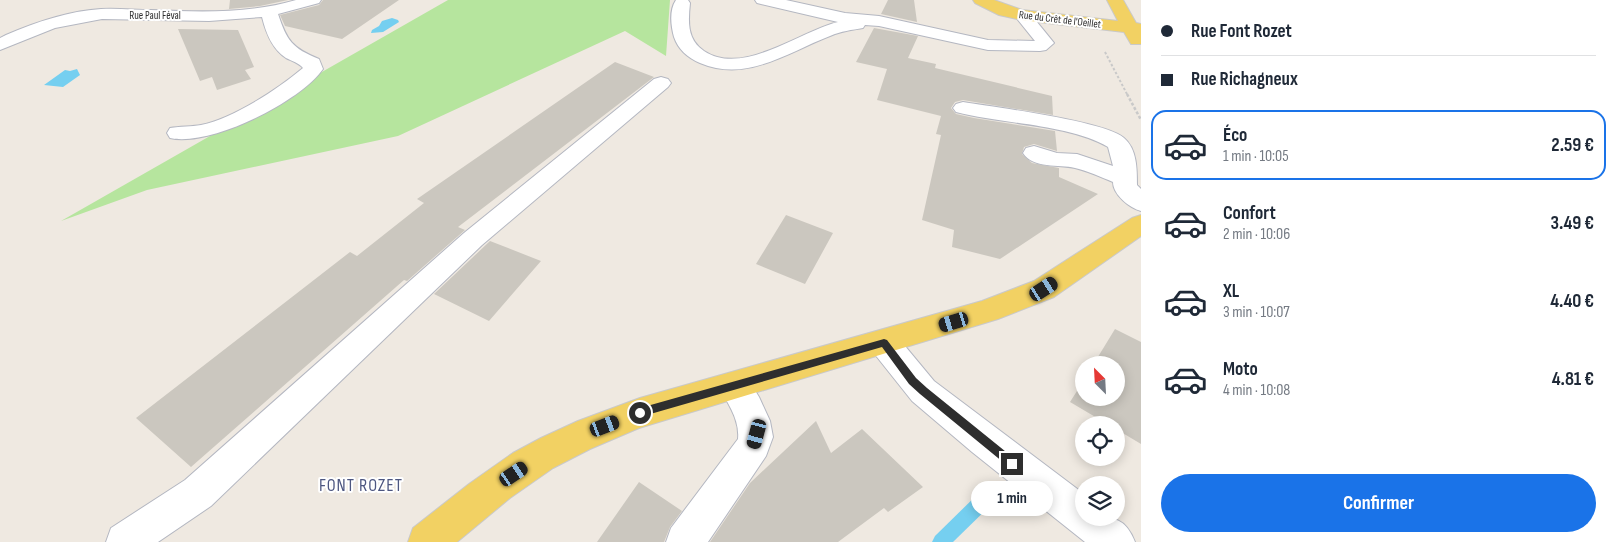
<!DOCTYPE html>
<html lang="fr">
<meta charset="utf-8">
<style>
body{margin:0;font-family:"Sofia Sans Condensed",sans-serif;background:#f6f6f7;color:#1f2937;height:100vh;display:flex;flex-direction:column;font-size:19px;white-space:nowrap}
*{box-sizing:border-box;margin:0}
p{font-size:16px;color:#747a83}
.icon{flex:none;width:28px;height:28px;fill:none;stroke:currentColor;stroke-width:2;stroke-linecap:round;stroke-linejoin:round}
.map{position:relative;flex:1;overflow:hidden}
.drawer{display:flex;flex-direction:column;background:#fff;width:475px}
.drawer>*{flex:none}
.banner{display:grid;align-content:center;height:110px;padding:0 20px;background:#fff}
.needle{width:32px;rotate:336deg}
.tools{position:absolute;left:1075px;top:356px;display:grid;gap:10px}
.tools a{display:grid;place-items:center;width:50px;height:50px;border-radius:50%;background:#fff;box-shadow:0 2px 12px #0003;font-size:25px}
.end{position:absolute;width:22px;height:22px;margin:-11px;border:6px solid #2e2e2e;background:#fff;box-shadow:0 0 0 2px #fff}
.from{border-radius:50%}
.bubble{position:absolute;height:35px;border-radius:18px;background:#fff;box-shadow:0 2px 12px #0003;font-size:16px;font-weight:700;line-height:35px;text-align:center}
.car{position:absolute;width:15px;height:30px;margin:-15px -8px;border-radius:6px;box-shadow:0 0 4px 1px #0007;background:linear-gradient(#222 24%,#8ab4d8 0 40%,#222 0 76%,#8ab4d8 0 86%,#222 0)}
.banner b{display:flex;align-items:center;gap:18px;height:48px;font-size:19px}
.banner b+b{border-top:1px solid #e0e1e3}
.banner i{width:12px;height:12px;background:#1f2937}
ul{padding:0;list-style:none}
li{display:flex;align-items:center;gap:15px;height:70px;margin:0 10px 8px;padding:0 10px;border:2px solid transparent;border-radius:15px}
li div{flex:1}
li b{display:block;font-size:19px}
li em{font-style:normal;font-weight:700}
li.active{border-color:#1a73e8}
li>.icon{width:45px;height:45px;stroke-width:1.5}
.primary-button{display:flex;gap:10px;margin-top:auto;padding:10px 20px}
.primary-button a{flex:1;height:58px;border-radius:30px;background:#1a73e8;color:#fff;font-size:20px;font-weight:700;line-height:58px;text-align:center}
main{display:flex;flex:1;min-height:0}
.map>svg:first-child{display:block}
.green{fill:#b6e59e}
.water{fill:#75cff0}
.lines{fill:none;stroke-linecap:round;stroke-linejoin:round}
.stream{fill:#75cff0;fill-rule:evenodd}
.building{fill:#cbc7bf}
.minor-casing{stroke:#b4b7c1;stroke-width:2}
.major-casing{stroke:#c9c9c9;stroke-width:2}
.path-far1{stroke:#c9c9c9;stroke-width:2;stroke-dasharray:2.5 2;stroke-linecap:butt}
.path{stroke:#c9c9c9;stroke-width:2.5;stroke-dasharray:3 2;stroke-linecap:butt}
.minor{fill:#fff;fill-rule:evenodd}
.major{fill:#f2d163;fill-rule:evenodd}
.route{fill:#2e2e2e}
.labels{text-anchor:middle;stroke-width:4;stroke-linejoin:round;paint-order:stroke}
.far-street-label{font-size:11px;fill:#2e2e2e;stroke:#fff}
.near-neighbourhood-label{font-size:18px;letter-spacing:1px;fill:#4d5680;stroke:#fff}
</style>
<main>
<div class="map">
<svg width="1141" height="542" viewBox="0 0 1141 542">
<rect width="100%" height="100%" fill="#efe9e1"/>
<path class="green" d="M 448,0 L 670,0 L 666,56 L 625,31 L 398,136 L 147,190 L 61,221 Z"/>
<path class="water" d="M 392,18 L 398,20 L 399,22 L 383,32 L 371,33 L 372,30 L 379,26 L 382,21 Z
M 77,69 L 80,75 L 63,87 L 44,85 L 65,70 L 70,71 Z"/>
<g class="lines">
<path class="stream" d="M 991,485 L 997,487 L 999,493 L 997,499 L 953,542 L 932,542 L 935,536 L 985,487 Z"/>
</g>
<path class="building" d="M 230,0 L 288,0 L 260,6 L 229,9 Z
M 323,0 L 399,0 L 342,39 L 285,26 L 280,15 L 319,5 Z
M 888,0 L 914,0 L 917,22 L 881,14 Z
M 874,28 L 918,36 L 908,58 L 936,64 L 935,68 L 1052,96 L 1053,115 L 963,100 L 955,102 L 951,108 L 956,114 L 974,118 L 1055,131 L 1057,151 L 1034,144 L 1024,147 L 1022,154 L 1032,163 L 1059,168 L 1059,177 L 1098,194 L 1000,259 L 952,247 L 954,230 L 922,220 L 941,135 L 936,134 L 941,116 L 877,100 L 887,69 L 856,62 Z
M 178,29 L 238,30 L 254,67 L 245,70 L 251,79 L 217,90 L 212,77 L 200,81 Z
M 615,62 L 654,77 L 458,227 L 465,230 L 407,281 L 404,280 L 191,467 L 136,418 L 350,252 L 357,256 L 424,203 L 417,199 Z
M 786,215 L 833,233 L 805,284 L 756,264 Z
M 490,241 L 541,261 L 489,321 L 434,294 Z
M 1115,329 L 1141,342 L 1141,444 L 1116,429 L 1116,425 L 1109,425 L 1070,402 L 1084,380 L 1084,398 L 1116,398 L 1116,365 L 1093,365 Z
M 816,421 L 831,453 L 862,429 L 923,487 L 888,512 L 884,508 L 838,542 L 710,542 L 750,483 Z
M 639,482 L 682,511 L 670,527 L 664,542 L 597,542 Z"/>
<g class="lines">
<g class="minor-casing">
<path id="minor" d="M 296,0 L 321,0 L 319,3 L 278,14 C 287,41 292,48 319,59 L 323,69 C 300,102 210,147 170,138 L 167,133 L 170,128 C 181,126 191,127 201,125 C 234,118 278,89 303,68 C 299,63 292,61 286,58 C 272,49 266,33 262,17 L 209,21 L 102,19 L 55,28 L 0,50 L 0,38 L 6,35 C 36,22 69,11 101,9 C 118,8 135,10 151,10 C 199,12 249,14 296,0 Z
M 676,0 L 688,0 L 690,3 C 688,22 687,40 704,51 C 743,77 800,31 838,22 L 757,3 L 755,0 L 786,0 L 845,13 L 879,16 L 988,40 L 1035,41 L 1014,15 L 1016,11 L 1028,11 L 1054,43 L 1046,50 L 1040,51 L 988,50 L 879,26 L 865,25 L 863,28 C 852,30 841,31 830,36 C 788,52 747,83 700,63 C 688,58 678,49 674,37 C 671,26 669,10 676,0 Z
M 661,77 L 668,79 L 671,83 L 668,87 L 482,245 L 211,506 L 158,542 L 106,542 L 111,528 L 185,480 L 464,233 L 654,79 Z
M 963,102 C 993,107 1105,121 1124,138 C 1137,149 1137,169 1137,185 L 1141,189 L 1141,211 C 1130,208 1113,195 1113,182 C 1101,177 1088,171 1075,168 C 1059,164 1033,169 1023,153 L 1026,148 L 1034,146 L 1057,153 L 1077,154 L 1113,166 L 1108,147 C 1068,124 1002,124 956,112 L 953,108 L 956,104 Z
M 884,331 L 895,334 L 934,381 L 1084,494 L 1084,518 C 1110,518 1124,514 1135,542 L 1085,542 L 972,452 L 912,401 L 873,352 L 869,343 L 873,334 Z
M 735,372 L 746,376 L 759,397 L 770,421 L 773,437 L 766,456 L 708,542 L 666,542 L 671,528 L 738,439 C 740,419 727,403 719,386 L 724,376 Z"/>
</g>
<g class="major-casing">
<path id="major" d="M 973,0 L 994,0 L 1022,10 L 1118,21 L 1107,0 L 1123,0 L 1136,23 L 1141,24 L 1141,44 L 1131,44 L 1124,32 L 1022,20 L 999,15 L 975,3 Z
M 1141,215 L 1141,236 L 1054,297 L 998,319 L 639,428 L 590,449 L 553,468 L 510,498 L 457,542 L 408,542 L 413,528 L 469,484 L 513,453 L 541,438 L 578,421 L 640,398 L 982,301 L 1034,281 L 1132,218 Z"/>
</g>
<path class="path-far1" d="M 1105,52 L 1128,96"/>
<path class="path" d="M 1127,94 L 1141,120"/>
<use href="#minor" class="minor"/>
<use href="#major" class="major"/>
</g>
<path class="route" d="M 884,339 L 887,340 L 916,378 L 927,388 L 1016,460 L 1017,464 L 1016,467 L 1009,467 L 920,394 L 909,384 L 882,347 L 640,417 L 635,413 L 640,408 Z"/>
<g class="labels">
<g class="far-street-label">
<text x="155" y="19">Rue Paul Féval</text>
<text transform="translate(1060 19) rotate(7)" y="4">Rue du Crêt de l'Oeillet</text>
</g>
<g class="near-neighbourhood-label">
<text x="361" y="491">FONT ROZET</text>
</g>
</g>
</svg>
<div class="tools">
<a><svg class="needle" viewBox="-14 -14 28 28"><path d="M0-13l5 13h-10z" fill="#e53935"/><path d="M0 13l5-13h-10z" fill="#747a83"/></svg></a>
<a><svg class="icon" aria-label="locate" viewBox="0 0 24 24"><circle cx="12" cy="12" r="6"/><path d="M12 2v4M12 18v4M2 12h4M18 12h4"/></svg></a>
<a><svg class="icon" aria-label="layers" viewBox="0 0 24 24"><path d="M12 4l9 5-9 5-9-5zM3 14l9 5 9-5"/></svg></a>
</div>
<i class="end from" style="left:640px;top:413px"></i>
<i class="end" style="left:1012px;top:464px"></i>
<div class="bubble" style="left:971px;top:481px;width:82px">1 min</div>
<i class="car" style="left:1044px;top:289px;rotate:57deg"></i>
<i class="car" style="left:954px;top:322px;rotate:253deg"></i>
<i class="car" style="left:605px;top:426px;rotate:69deg"></i>
<i class="car" style="left:757px;top:434px;rotate:195deg"></i>
<i class="car" style="left:514px;top:474px;rotate:56deg"></i>
</div>
<section class="drawer">
<div class="banner">
<b><i class="from"></i>Rue Font Rozet</b>
<b><i></i>Rue Richagneux</b>
</div>
<ul>
<li class="active"><svg class="icon" aria-label="car" viewBox="0 0 24 24"><path d="M5 17H2v-5l4-1 3-4h7l3 4 3 1v5h-3M9 17h6M6 11h13"/><circle cx="7" cy="17" r="2"/><circle cx="17" cy="17" r="2"/></svg><div><b>Éco</b><p>1 min · 10:05</p></div><em>2.59 €</em></li>
<li><svg class="icon" aria-label="car" viewBox="0 0 24 24"><path d="M5 17H2v-5l4-1 3-4h7l3 4 3 1v5h-3M9 17h6M6 11h13"/><circle cx="7" cy="17" r="2"/><circle cx="17" cy="17" r="2"/></svg><div><b>Confort</b><p>2 min · 10:06</p></div><em>3.49 €</em></li>
<li><svg class="icon" aria-label="car" viewBox="0 0 24 24"><path d="M5 17H2v-5l4-1 3-4h7l3 4 3 1v5h-3M9 17h6M6 11h13"/><circle cx="7" cy="17" r="2"/><circle cx="17" cy="17" r="2"/></svg><div><b>XL</b><p>3 min · 10:07</p></div><em>4.40 €</em></li>
<li><svg class="icon" aria-label="car" viewBox="0 0 24 24"><path d="M5 17H2v-5l4-1 3-4h7l3 4 3 1v5h-3M9 17h6M6 11h13"/><circle cx="7" cy="17" r="2"/><circle cx="17" cy="17" r="2"/></svg><div><b>Moto</b><p>4 min · 10:08</p></div><em>4.81 €</em></li>
</ul>
<div class="primary-button"><a>Confirmer</a></div>
</section>
</main>
